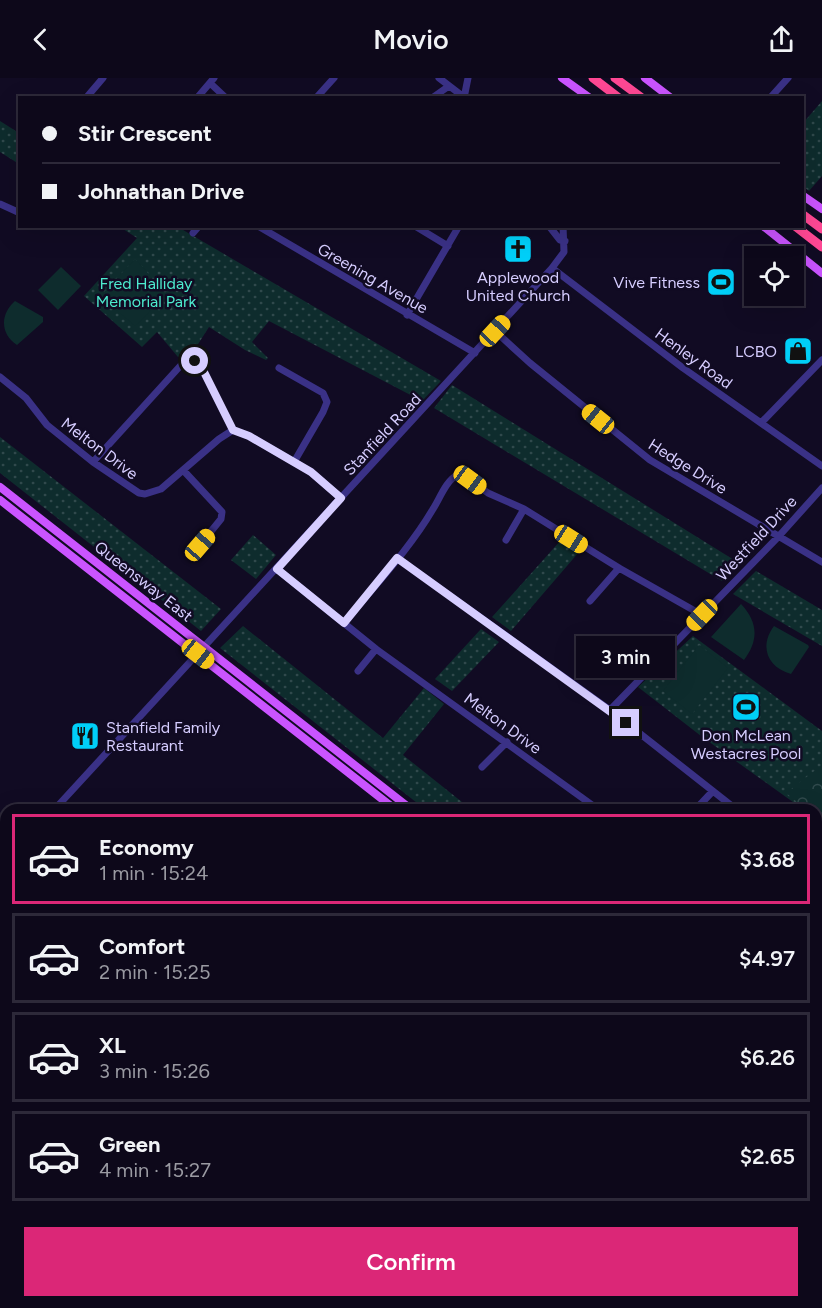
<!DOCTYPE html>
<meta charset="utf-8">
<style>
body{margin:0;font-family:Figtree,sans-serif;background:#161123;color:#f1f3f6;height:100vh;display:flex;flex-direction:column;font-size:22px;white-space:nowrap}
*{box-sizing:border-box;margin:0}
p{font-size:20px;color:#9a9aa2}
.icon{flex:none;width:33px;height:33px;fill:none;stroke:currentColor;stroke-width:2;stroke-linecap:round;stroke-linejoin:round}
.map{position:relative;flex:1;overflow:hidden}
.drawer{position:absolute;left:0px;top:726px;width:822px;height:504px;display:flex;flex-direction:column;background:#0d081a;border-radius:18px 18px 0 0;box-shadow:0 6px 24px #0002,0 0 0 2px #2d2939}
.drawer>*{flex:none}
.banner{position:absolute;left:18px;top:18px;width:786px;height:132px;border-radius:0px;box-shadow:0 6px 24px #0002,0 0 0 2px #2d2939;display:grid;align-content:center;height:132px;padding:0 24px;background:#0d081a}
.controls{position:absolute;left:744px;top:168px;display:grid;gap:12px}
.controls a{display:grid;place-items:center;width:60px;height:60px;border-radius:0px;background:#0d081a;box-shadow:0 6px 24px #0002,0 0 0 2px #2d2939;font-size:30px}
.end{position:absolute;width:27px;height:27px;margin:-14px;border:8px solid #d6cdff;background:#111;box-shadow:0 0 0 3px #111}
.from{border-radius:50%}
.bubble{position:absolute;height:42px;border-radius:0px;background:#0d081a;box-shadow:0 6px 24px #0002,0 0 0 2px #2d2939;font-size:20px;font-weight:600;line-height:42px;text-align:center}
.car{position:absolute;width:18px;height:36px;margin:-18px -9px;border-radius:8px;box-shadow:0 0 4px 2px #0007;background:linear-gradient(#f5c518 24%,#345 0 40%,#f5c518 0 76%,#345 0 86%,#f5c518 0)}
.banner b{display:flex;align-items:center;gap:21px;height:57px;font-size:22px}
.banner b+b{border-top:2px solid #2d2939}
.banner i{width:15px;height:15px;background:#f1f3f6}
ul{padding:10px 0 0;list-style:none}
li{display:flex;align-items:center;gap:18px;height:90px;margin:0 12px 9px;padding:0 12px;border:3px solid #2d2939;border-radius:0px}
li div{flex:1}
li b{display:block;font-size:22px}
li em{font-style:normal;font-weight:600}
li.on{border-color:#db2777}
li>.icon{width:54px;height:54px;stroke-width:1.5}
.button{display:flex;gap:12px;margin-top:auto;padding:12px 24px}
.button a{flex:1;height:69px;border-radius:0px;background:#db2777;color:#fff;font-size:24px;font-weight:600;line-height:69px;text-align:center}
header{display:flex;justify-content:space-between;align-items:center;height:78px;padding:0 24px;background:#0d081a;font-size:27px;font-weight:600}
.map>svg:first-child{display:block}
.grass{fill:url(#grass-dots)}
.forest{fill:url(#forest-crowns)}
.garden{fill:#0e2c2d}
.water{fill:#041742}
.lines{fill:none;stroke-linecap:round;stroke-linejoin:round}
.minor{stroke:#3a3186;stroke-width:7}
.major{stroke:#ca54ff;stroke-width:8}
.highway{stroke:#ff4894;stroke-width:9}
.rail-casing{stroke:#00cff8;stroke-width:4}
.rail{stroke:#110b23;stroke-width:1.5;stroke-dasharray:4.5;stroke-linecap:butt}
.route{stroke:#d6cdff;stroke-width:8}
.labels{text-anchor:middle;stroke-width:5;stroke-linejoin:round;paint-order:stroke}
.poi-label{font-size:16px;fill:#d6cdff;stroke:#110b23}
.street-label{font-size:16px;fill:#d6cdff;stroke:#110b23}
.park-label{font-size:16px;fill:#4debce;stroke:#110b23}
</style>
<header><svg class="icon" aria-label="back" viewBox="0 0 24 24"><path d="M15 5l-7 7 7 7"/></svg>Movio<svg class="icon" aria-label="share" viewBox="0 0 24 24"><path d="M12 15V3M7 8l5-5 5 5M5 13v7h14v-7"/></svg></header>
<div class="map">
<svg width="822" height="1230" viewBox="0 0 822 1230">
<defs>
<pattern id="grass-dots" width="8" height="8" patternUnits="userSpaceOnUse" patternTransform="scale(1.5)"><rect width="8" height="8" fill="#0e2c2d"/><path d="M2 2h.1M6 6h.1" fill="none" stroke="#30494c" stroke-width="1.8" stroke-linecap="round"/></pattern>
<pattern id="forest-crowns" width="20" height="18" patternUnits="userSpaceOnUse" patternTransform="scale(1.5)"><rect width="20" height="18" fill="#0e2c2d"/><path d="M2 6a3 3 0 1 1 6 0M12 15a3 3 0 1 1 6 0" fill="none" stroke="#30494c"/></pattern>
</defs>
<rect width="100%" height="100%" fill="#110b23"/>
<path class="grass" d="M 822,23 L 822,98 L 809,113 L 803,108 L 803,45 Z
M 0,43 L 19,55 L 19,86 L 0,74 Z
M 120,149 L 178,149 L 441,303 L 422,323 L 269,243 L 252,264 L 268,280 L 266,282 L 245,272 L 209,249 L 193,274 L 178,279 L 157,254 L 142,269 L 84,218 L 137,160 Z
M 452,307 L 739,485 L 722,503 L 434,330 Z
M 0,359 L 221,531 L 201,553 L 0,395 Z
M 253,457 L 276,477 L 256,501 L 231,482 Z
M 561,462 L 579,474 L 511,553 L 492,539 Z
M 756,493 L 822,532 L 822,568 L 733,516 Z
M 243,548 L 383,660 L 424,610 L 444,626 L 403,677 L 472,732 L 426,732 L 220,570 Z
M 481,551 L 499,564 L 452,613 L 435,601 Z
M 693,558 L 822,653 L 822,745 L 816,740 L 816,732 L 804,732 L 701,658 L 638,609 Z"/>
<path class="forest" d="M 822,687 L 822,744 L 816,739 L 816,732 L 807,732 L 786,715 Z
M 816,946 L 822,951 L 822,994 L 816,991 Z"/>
<path class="garden" d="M 135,181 C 162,207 165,223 135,248 L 104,221 L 103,215 Z
M 61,189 L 81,208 L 58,232 L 38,212 Z
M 15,223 L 43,239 L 43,244 L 17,267 C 0,256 0,236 15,223 Z
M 741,526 C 758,544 759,562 744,582 L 711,559 Z
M 774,548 L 808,567 L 809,569 L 791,596 C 767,589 759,568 774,548 Z
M 699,567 L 728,590 L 692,636 L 663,613 Z"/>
<path class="water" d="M 748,618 L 757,626 L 745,639 L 735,632 Z"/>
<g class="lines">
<path class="minor" d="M 439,0 L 465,20
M 210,5 L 226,20
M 86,20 L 103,0
M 197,20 L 214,0
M 316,20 L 334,0
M 432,20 L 449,8
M 464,20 L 468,0
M 770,20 L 788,0
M 0,126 L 20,135
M 258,148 L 475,275
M 415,148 L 448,168
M 549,148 L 560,162 L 565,163
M 193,155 L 199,148
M 552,190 L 683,290 L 822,388
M 407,237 L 459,148
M 495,253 L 530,285 L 650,382 L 822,484
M 279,290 L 323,315 L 327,324 L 323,334 L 294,384
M 0,299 L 26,320 L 47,347 L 93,384 L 139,415 L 145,416 L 161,411 L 219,361 L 233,352 L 249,358 L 311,394 L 341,420
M 761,345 L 822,282
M 93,384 L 182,286 C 189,280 195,282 201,288 L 233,352
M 183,392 L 222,434 L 221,441 L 200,467
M 506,462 L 524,431
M 397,480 L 610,632 L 737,732
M 277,491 L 376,571 L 599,732
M 590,523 L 619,490
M 344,545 C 374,508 409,472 433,431 C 440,420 446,403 457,397 L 466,399 L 488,415 L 524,431 L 619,490 L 702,537
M 358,593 L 376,571
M 610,632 L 779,458 L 822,410
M 482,689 L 507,664
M 54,732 L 552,190 L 564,174 L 563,148
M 695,732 L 712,714
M 816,789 L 822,793
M 0,792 L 6,785
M 816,894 L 822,898
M 495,1230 L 501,1224"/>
<path class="major" d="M 562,0 L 590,20
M 645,0 L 671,20
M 802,117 L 822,131
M 763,148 L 822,195
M 0,409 L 412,732
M 0,422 L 396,732
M 816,1047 L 822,1052
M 816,1062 L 822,1066"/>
<path class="highway" d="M 593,0 L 619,20
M 615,0 L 642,20
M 802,136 L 822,151
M 795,148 L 822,169"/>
<g class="rail-casing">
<path id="rail" d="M 0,1079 L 6,1085
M 139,1224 L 145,1230"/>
</g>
<use href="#rail" class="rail"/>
</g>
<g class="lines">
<path class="route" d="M 195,283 L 201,288 L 233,352 L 249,358 L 311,394 L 341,420 L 277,491 L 344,545 L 397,480 L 626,645"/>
</g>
<defs>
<g id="church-square" transform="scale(1.5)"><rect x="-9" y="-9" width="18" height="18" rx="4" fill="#00cff8" stroke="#110b23"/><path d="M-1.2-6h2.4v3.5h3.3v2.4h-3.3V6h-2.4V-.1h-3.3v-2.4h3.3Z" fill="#111"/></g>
<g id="stadium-square" transform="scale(1.5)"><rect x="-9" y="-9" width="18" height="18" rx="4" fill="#00cff8" stroke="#110b23"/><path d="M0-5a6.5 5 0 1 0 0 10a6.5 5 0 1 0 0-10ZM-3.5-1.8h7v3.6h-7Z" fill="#111"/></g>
<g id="shop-square" transform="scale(1.5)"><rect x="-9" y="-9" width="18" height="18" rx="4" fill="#00cff8" stroke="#110b23"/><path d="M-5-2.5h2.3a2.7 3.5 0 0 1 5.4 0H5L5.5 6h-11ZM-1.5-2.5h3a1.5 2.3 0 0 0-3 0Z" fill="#111"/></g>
<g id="restaurant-square" transform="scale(1.5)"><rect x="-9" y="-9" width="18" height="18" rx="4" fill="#00cff8" stroke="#110b23"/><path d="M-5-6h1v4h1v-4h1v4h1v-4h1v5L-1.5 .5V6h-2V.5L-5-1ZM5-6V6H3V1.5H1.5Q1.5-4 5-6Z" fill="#111"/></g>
</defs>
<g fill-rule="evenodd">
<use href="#church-square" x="518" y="171"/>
<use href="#stadium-square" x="721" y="204"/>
<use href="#shop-square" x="798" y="273"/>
<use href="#stadium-square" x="746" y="629"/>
<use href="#restaurant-square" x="85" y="658"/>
</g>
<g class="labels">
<g class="poi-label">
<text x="518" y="205">Applewood<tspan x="518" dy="18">United Church</tspan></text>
<text x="700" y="210" text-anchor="end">Vive Fitness</text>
<text x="777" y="279" text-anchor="end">LCBO</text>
<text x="106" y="655" text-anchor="start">Stanfield Family<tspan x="106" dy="18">Restaurant</tspan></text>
<text x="746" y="663">Don McLean<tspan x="746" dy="18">Westacres Pool</tspan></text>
</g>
<g class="street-label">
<text transform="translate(373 200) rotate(30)" y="6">Greening Avenue</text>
<text transform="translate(694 280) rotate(36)" y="6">Henley Road</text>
<text transform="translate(382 356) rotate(-47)" y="6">Stanfield Road</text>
<text transform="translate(100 370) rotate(37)" y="6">Melton Drive</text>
<text transform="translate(688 388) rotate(32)" y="6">Hedge Drive</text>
<text transform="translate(756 460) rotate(-47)" y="6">Westfield Drive</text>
<text transform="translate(144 503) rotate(38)" y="6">Queensway East</text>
<text transform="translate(503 645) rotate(36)" y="6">Melton Drive</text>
</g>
<g class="park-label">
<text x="146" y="211">Fred Halliday<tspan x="146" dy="18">Memorial Park</tspan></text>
</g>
</g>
</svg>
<div class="controls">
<a><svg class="icon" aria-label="locate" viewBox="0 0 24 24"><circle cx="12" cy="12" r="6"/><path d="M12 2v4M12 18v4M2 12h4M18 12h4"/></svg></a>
</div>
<i class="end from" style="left:195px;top:283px"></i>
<i class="end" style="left:626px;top:645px"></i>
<div class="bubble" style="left:576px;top:558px;width:99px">3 min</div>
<i class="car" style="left:495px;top:253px;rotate:43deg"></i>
<i class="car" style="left:598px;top:341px;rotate:309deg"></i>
<i class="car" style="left:470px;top:402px;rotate:126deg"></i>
<i class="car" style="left:571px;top:461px;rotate:122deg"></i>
<i class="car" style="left:200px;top:467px;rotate:41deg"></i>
<i class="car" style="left:702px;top:537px;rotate:224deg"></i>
<i class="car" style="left:198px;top:576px;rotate:128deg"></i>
<div class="banner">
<b><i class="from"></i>Stir Crescent</b>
<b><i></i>Johnathan Drive</b>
</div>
<section class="drawer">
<ul>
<li class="on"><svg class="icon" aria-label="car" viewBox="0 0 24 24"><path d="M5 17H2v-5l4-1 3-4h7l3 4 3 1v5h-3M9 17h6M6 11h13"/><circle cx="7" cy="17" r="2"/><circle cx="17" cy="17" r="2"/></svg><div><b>Economy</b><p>1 min · 15:24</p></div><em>$3.68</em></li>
<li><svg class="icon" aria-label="car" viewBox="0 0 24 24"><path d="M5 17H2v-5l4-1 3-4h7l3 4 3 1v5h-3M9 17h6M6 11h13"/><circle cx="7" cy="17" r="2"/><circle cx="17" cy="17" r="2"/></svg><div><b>Comfort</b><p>2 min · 15:25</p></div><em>$4.97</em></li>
<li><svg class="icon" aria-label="car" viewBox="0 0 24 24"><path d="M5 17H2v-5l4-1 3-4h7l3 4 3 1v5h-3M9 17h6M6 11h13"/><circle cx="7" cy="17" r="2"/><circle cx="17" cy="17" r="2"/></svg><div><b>XL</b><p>3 min · 15:26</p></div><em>$6.26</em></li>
<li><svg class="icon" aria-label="car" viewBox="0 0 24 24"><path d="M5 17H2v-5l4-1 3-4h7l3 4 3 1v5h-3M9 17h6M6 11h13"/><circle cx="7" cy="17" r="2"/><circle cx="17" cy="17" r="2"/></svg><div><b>Green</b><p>4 min · 15:27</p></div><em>$2.65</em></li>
</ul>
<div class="button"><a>Confirm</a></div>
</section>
</div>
